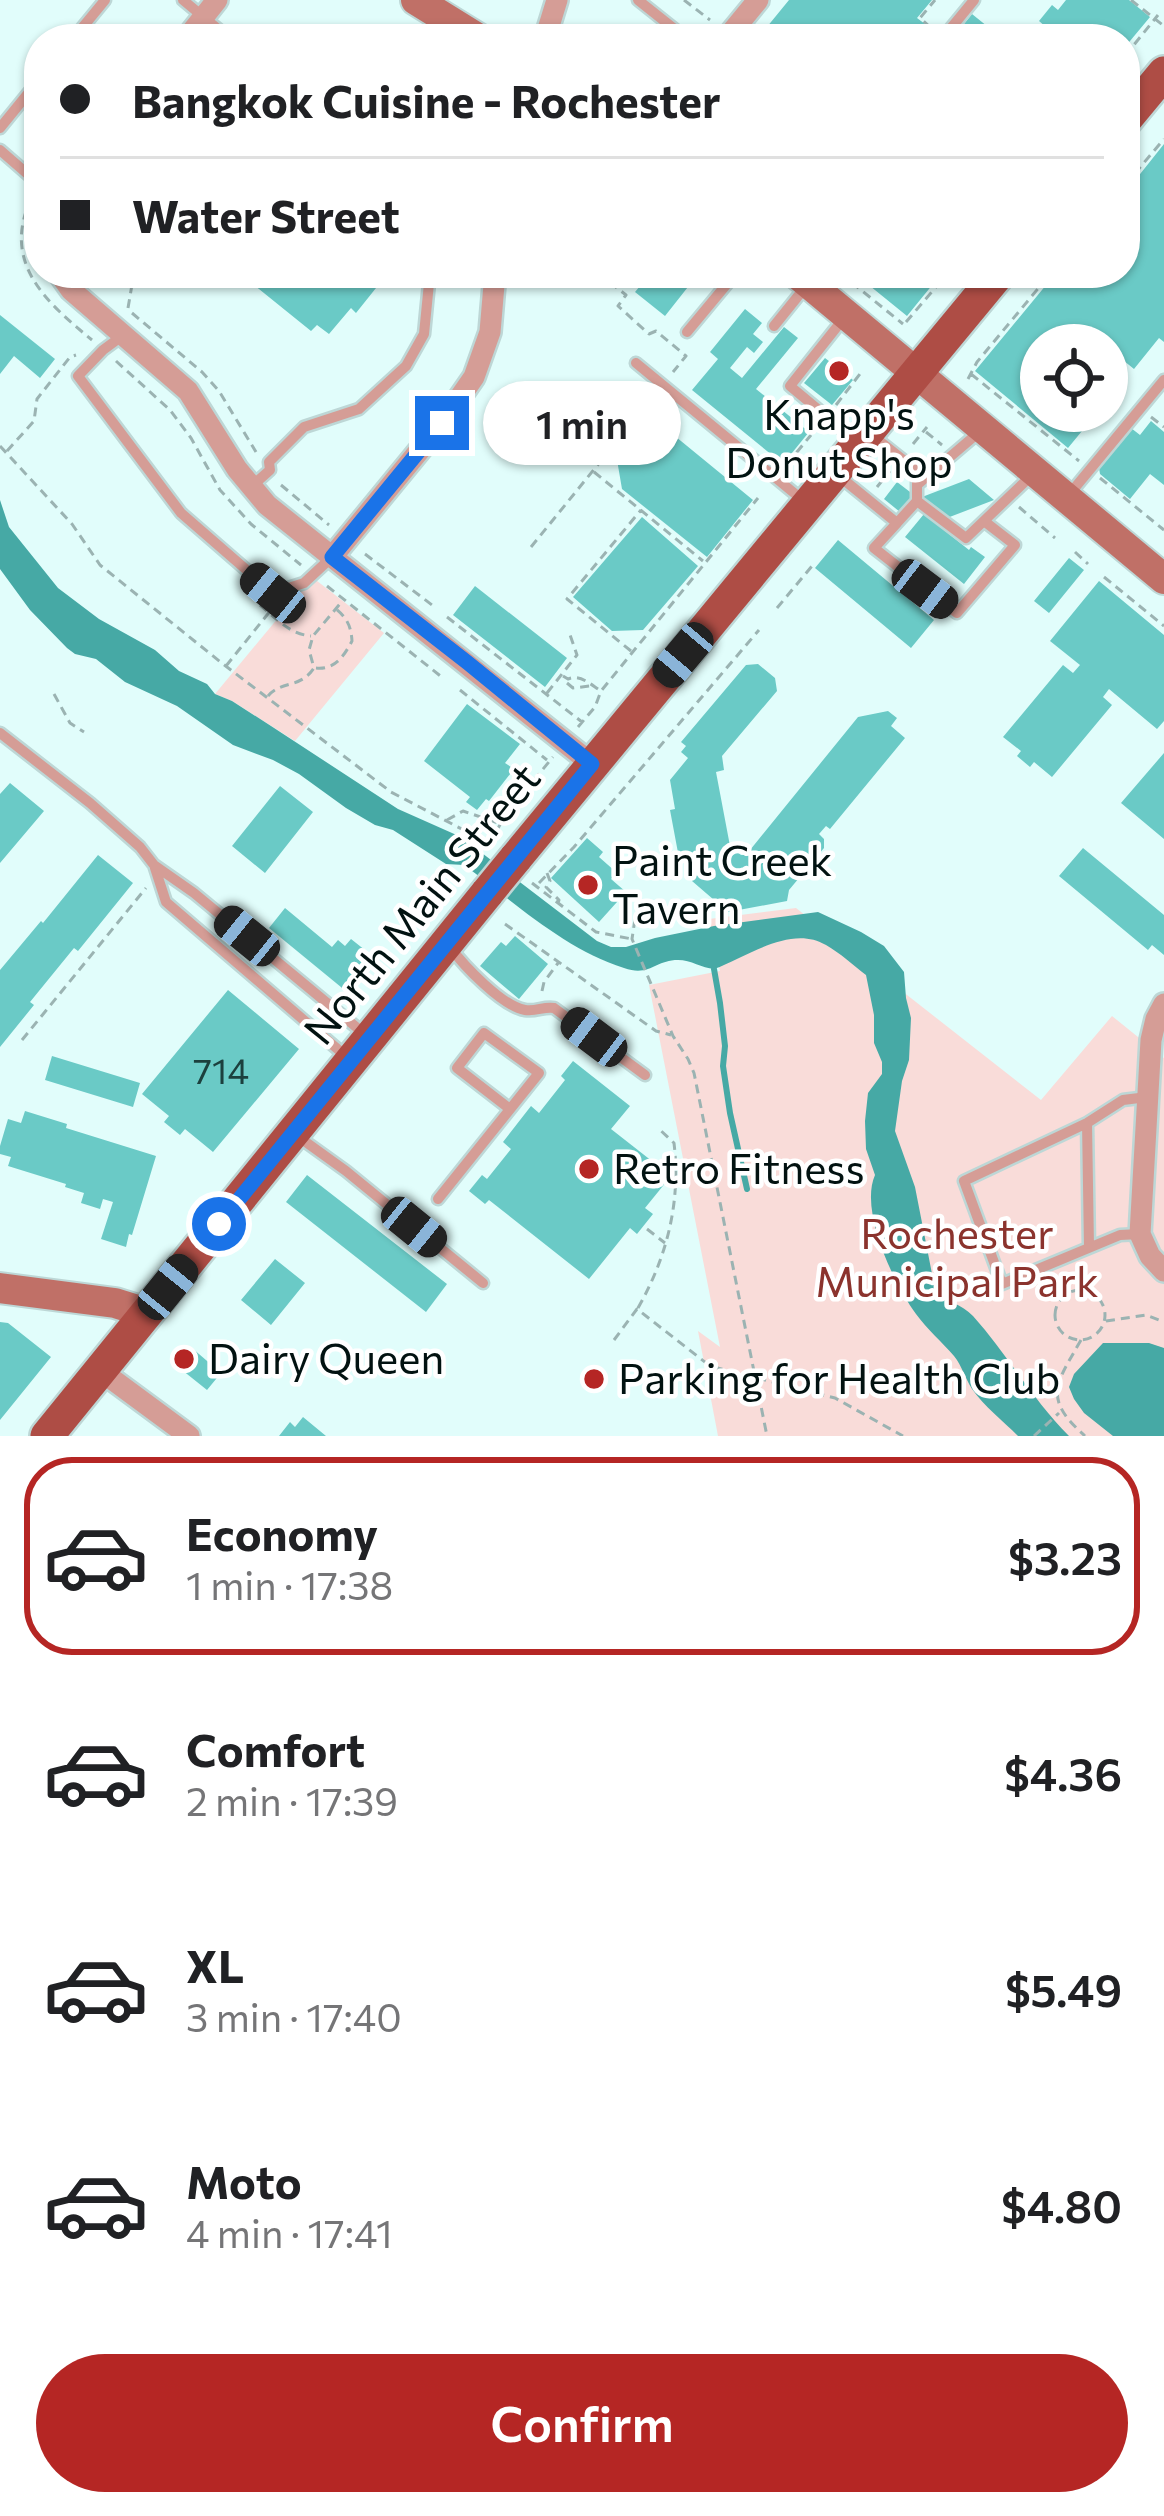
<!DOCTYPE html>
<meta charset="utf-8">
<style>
body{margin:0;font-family:Commissioner,sans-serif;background:#f6f6f6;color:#202124;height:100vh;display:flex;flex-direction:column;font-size:45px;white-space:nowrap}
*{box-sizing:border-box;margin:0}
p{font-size:39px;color:#757577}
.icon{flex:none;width:66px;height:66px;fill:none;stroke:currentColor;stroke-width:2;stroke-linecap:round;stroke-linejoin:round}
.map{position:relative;height:1436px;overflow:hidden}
.drawer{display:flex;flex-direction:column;background:#fff;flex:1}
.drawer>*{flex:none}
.guide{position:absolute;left:24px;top:24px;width:1116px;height:264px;border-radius:48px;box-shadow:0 3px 9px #0004;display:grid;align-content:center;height:264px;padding:0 36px;background:#fff}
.controls{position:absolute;left:1020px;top:324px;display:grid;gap:24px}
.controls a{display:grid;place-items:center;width:108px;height:108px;border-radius:50%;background:#fff;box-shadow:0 3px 9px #0004;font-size:60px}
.end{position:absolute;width:54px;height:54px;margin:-27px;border:15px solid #1a73e8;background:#fff;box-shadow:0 0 0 6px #fff}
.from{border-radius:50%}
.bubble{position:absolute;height:84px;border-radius:42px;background:#fff;box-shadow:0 3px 9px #0004;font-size:39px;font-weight:600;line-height:84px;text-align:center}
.car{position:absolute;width:36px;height:72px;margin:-36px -18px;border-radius:15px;box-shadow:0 0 9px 3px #0007;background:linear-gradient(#222 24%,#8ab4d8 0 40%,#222 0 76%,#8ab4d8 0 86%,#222 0)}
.guide b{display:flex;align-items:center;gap:42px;height:114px;font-size:45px}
.guide b+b{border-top:3px solid #e0e0e0}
.guide i{width:30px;height:30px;background:#202124}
ul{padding:21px 0 0;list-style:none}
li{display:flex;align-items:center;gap:36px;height:198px;margin:0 24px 18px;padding:0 12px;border:6px solid transparent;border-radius:48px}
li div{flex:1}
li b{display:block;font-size:45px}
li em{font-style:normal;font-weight:600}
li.selected{border-color:#b52624}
li>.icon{width:108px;height:108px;stroke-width:1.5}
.button{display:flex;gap:24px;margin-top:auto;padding:24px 36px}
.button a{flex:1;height:138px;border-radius:72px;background:#b52624;color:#fff;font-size:48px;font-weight:600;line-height:138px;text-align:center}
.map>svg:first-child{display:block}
.green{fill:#f9dcd9}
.water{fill:#46a9a5}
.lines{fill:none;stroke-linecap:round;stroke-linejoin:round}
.stream{stroke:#46a9a5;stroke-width:6}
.building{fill:#6acac6}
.lane-casing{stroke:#bdd7d6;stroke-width:15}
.street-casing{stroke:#bdd7d6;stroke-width:26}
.secondary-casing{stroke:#bdd7d6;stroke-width:34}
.primary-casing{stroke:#bdd7d6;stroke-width:38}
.path{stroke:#9bb3b2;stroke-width:3;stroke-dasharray:9 6;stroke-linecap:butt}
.lane{stroke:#d59d96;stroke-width:10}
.street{stroke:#d59d96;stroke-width:21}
.secondary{stroke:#c07067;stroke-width:30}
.primary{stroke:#ae4d45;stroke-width:33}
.primary-bridge-casing{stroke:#bdd7d6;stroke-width:38;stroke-linecap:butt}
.primary-bridge{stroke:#ae4d45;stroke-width:33}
.route{stroke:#1a73e8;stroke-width:15}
.poi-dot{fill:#b52624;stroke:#fff;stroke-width:4.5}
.labels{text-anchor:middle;stroke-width:9;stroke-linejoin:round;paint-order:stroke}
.number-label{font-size:36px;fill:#1c403e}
.poi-label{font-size:42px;fill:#021211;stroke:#fff;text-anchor:start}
.street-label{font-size:42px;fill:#021211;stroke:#fff}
.park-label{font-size:42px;fill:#8b332d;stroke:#fff}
</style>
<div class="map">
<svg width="1164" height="1436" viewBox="0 0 1164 1436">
<rect width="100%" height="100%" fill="#e1fdfb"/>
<path class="green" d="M 312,577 L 384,633 L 295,741 L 232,701 L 215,694 Z
M 796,908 L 1041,1100 L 1112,1016 L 1164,1058 L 1164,1436 L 718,1436 L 698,1331 L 720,1347 L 649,985 L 720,971 L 709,919 Z"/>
<path class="water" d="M 0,500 L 9,527 L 58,588 L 99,619 L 155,650 L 179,671 L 207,684 L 215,694 L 232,701 L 271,726 L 398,809 L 461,837 L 597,941 L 611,947 L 626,947 L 655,938 L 714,926 L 818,912 L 861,932 L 884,946 L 904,972 L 906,998 L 911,1018 L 909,1060 L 902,1081 L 895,1131 L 915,1187 L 935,1289 C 945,1302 962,1304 973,1316 C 1007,1354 1033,1400 1069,1436 L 1018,1436 C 1003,1421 984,1406 972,1389 C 965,1378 962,1366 954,1356 C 942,1342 927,1329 916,1314 C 894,1284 859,1211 875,1175 L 866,1149 L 865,1121 L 868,1093 L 882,1074 L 882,1062 L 874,1043 L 874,1015 L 866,975 C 853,965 840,953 826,945 C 791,924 747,957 714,969 C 702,968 691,960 678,960 C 655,960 650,977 624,968 C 564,949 514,902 464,865 L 446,864 L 393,830 L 375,825 L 346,808 L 299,774 L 273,760 L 233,745 L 177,706 L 125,682 L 96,659 L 75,654 L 67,648 L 30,610 L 0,569 Z
M 1103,1343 L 1149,1343 L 1164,1348 L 1164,1436 L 1113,1436 L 1084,1413 L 1074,1399 L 1069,1387 L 1074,1374 Z"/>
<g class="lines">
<path class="stream" d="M 714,969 L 720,1003 L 725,1046 L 723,1066 L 730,1113 L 747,1189"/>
</g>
<path class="building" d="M 789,0 L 932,0 L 917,18 L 929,27 L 920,39 L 757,39 Z
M 1066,0 L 1129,0 L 1150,17 L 1125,47 L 1125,39 L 1036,39 L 1046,27 L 1039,21 L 1052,5 L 1058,10 Z
M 972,14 L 1003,39 L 952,39 Z
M 1164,144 L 1164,342 L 1159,338 L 1134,369 L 1113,352 L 1107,359 L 1107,345 L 1041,345 L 1041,411 L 1107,411 L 1107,395 L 1116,402 L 1098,425 L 1091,420 L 1068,448 L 975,371 L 1056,273 L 1125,273 L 1125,193 Z
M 239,273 L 388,273 L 356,313 L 351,308 L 329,334 L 317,325 L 311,331 Z
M 624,273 L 699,273 L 665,316 L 635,292 L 640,286 Z
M 854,273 L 942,273 L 907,316 Z
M 745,309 L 762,323 L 753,334 L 763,342 L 754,353 L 747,347 L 730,368 L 742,378 L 784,327 L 798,338 L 756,389 L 809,432 L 783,464 L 692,390 L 718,359 L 710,352 Z
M 0,315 L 55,359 L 40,378 L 14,356 L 0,374 Z
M 825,358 L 853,380 L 832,405 L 804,383 Z
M 648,414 L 753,500 L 707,557 L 622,489 L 616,454 Z
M 1151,421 L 1164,432 L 1164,485 L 1150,474 L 1130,499 L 1100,474 L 1099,468 L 1131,428 L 1140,435 Z
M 969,479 L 994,500 L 947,518 L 922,497 Z
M 897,482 L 914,495 L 900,512 L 884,499 Z
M 924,514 L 969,550 L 971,547 L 985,557 L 964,584 L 905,537 Z
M 642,517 L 698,566 L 643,630 L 612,631 L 573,597 Z
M 838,540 L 934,620 L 911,648 L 815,568 Z
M 1069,558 L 1084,570 L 1049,613 L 1034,601 Z
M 1099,581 L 1164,635 L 1164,721 L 1157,729 L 1109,689 L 1103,697 L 1112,705 L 1052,777 L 1034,762 L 1030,767 L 1017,756 L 1021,751 L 1003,737 L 1063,665 L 1073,673 L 1080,665 L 1050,641 Z
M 475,586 L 567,658 L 545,687 L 453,615 Z
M 758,664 L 775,678 L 777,691 L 722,756 L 724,770 L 716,772 L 730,846 L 741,855 L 746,855 L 858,717 L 888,711 L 897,718 L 891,726 L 905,738 L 830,829 L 826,826 L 819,834 L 824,839 L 824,848 L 789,890 L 787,901 L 728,912 L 692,881 L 698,874 L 679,858 L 670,810 L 675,809 L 670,780 L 688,758 L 681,752 L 686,746 L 681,742 L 746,665 Z
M 467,704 L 520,744 L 505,763 L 514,769 L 489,801 L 486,799 L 477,810 L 466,802 L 470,797 L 424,761 Z
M 1164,753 L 1164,839 L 1121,803 Z
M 10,783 L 44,811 L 0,863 L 0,794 Z
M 280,786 L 313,812 L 265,873 L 232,846 Z
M 587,838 L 603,852 L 599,857 L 616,872 L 611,879 L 626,892 L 599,922 L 551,878 Z
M 1083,848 L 1164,915 L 1164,955 L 1152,945 L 1148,950 L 1059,876 Z
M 98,855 L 133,883 L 78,951 L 74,948 L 30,1002 L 34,1005 L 0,1047 L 0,970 L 41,921 L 43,923 Z
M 285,908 L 332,947 L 338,940 L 345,946 L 351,939 L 375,958 L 347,992 L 269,928 Z
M 515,936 L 548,964 L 519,999 L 480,966 L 501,942 L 506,946 Z
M 228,990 L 299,1049 L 213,1152 L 185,1129 L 180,1135 L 164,1122 L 169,1116 L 142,1094 Z
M 52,1056 L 140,1083 L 133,1107 L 45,1080 Z
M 573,1061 L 630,1106 L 611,1129 L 671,1176 L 645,1208 L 653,1214 L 637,1234 L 630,1228 L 589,1279 L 489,1200 L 485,1204 L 469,1191 L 482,1175 L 487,1179 L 511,1149 L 503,1142 L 531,1106 L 539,1113 L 565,1080 L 561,1076 Z
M 25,1111 L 67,1124 L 66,1128 L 156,1156 L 132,1235 L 129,1234 L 126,1247 L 101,1239 L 113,1202 L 103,1199 L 100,1209 L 81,1203 L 84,1193 L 65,1187 L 66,1184 L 8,1166 L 11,1157 L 0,1154 L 0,1146 L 8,1119 L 21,1123 Z
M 307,1175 L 447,1284 L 426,1312 L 286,1202 Z
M 275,1259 L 305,1283 L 271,1325 L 241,1300 Z
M 0,1322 L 8,1323 L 51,1357 L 0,1420 Z
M 192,1348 L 221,1373 L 207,1390 L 177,1366 Z
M 303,1417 L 326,1436 L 279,1436 L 290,1422 L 295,1427 Z"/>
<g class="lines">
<g class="lane-casing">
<path id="lane" d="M 183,0 L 230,39
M 638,0 L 687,39
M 73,39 L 105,0
M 942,39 L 974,0
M 0,128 L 39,80
M 0,150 L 39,184
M 844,318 L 790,386 L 856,441
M 774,326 L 807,285
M 687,332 L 736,273
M 122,336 L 103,350 L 78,376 L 181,513 L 273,593 L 304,583 L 332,557
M 636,363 L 805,502
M 873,436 L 917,471 L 917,501 L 966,538 L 1032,475
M 839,476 L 897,523 L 917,501
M 917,485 L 978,433
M 251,487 L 270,470 L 269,462 L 304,427 L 359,409 L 406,366 L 424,334 L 430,273
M 1068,496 L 1164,380
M 897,523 L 874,548 L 957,613 L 1015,545 L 984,521
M 0,733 L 90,803 L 140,847 L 154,865 L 194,893 L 367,1036
M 155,868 L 166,902 L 348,1058
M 450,947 C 464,966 502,1006 525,1010 C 536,1012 544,1006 554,1008 L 645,1075
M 1087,1123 L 1089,1247
M 296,1135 L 346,1171 L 483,1283
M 438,1199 L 539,1073 L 484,1033 L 457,1068 L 510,1109
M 1140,1234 L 1120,1235 L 1002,1284 L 964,1181 L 1087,1123 L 1123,1100 L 1147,1097"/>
</g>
<g class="street-casing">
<path id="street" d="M 186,39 L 217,0
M 545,39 L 557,0
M 726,39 L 758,0
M 59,273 L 71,290 L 188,391 L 237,469 L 267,505 L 592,764
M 332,557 L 442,423 L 474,377 L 490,332 L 495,273
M 1164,1004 L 1156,1019 L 1151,1040 L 1140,1234 L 1150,1256 L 1164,1271
M 101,1371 L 189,1436"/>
</g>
<g class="secondary-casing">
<path id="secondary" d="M 416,0 L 479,39
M 796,273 L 1164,579
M 0,1288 L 115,1303 L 147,1313"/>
</g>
<g class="primary-casing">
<path id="primary" d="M 1125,120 L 1164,73
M 515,859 L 999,273
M 47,1436 L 488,892"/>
</g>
<path class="path" d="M 684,0 L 710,20
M 1131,0 L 1164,26
M 920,39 L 930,27 L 920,18 L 935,0
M 1125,56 L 1158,15
M 1125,185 L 1164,139
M 32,197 C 0,262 46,302 92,340
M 598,273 L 626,295 L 618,306 L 649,334 L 656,331 L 686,356 L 673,372
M 840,273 L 903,324
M 136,274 L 155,280
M 128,308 L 134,273
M 132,313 L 202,372 L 219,391 L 256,452
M 906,322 L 948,273
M 116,361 L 170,410 L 191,438 L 220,490 L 251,524 L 301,565
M 971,374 L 1079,461
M 968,379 L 977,362 L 1051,273
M 836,405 L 863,370
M 1151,417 L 1164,427
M 926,432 L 942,445
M 913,444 L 927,427
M 0,446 L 72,524 L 100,565 L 223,664 L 391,792 L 477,837 L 488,846
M 7,451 L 34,421 L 37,399 L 70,357 L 76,355
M 787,464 L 811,435
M 594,472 L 703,561
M 1100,478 L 1164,530
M 281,485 L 329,525
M 877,487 L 890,471
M 1019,507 L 1055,538
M 531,547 L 652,398
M 1075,552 L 1088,564
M 365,554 L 432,605
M 1104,577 L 1164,626
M 327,586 L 443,678
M 260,605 C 276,618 289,634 311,636
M 777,608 L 812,566
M 447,617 L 582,722
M 631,651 L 567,599 L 641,510
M 226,666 L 271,610
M 316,668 C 335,670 344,656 352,641 C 351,626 347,618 336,609
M 563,676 L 568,679 C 580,674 590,684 601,691
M 567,683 L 573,688 L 590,686
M 460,690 L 547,760
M 547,693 L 577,655 L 569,632
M 54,694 L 70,723 L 84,732
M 268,696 C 282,680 300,689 314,668 L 309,650 L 313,636 L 344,599
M 578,727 L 595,707 L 601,691 L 758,498
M 447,820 L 463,811 L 498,823
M 491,842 L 505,815 L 553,757
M 547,873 L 550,881 L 546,887 L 559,900 L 558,903
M 532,883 L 596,932 L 632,939
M 539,883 L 574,847 L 759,630
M 635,919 L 632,939 L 673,1036 L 688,1059 L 694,1073 L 767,1436
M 505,924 L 656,1031 L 671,1035
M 542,991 L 544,982 L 558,963
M 22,1040 L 146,888
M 647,1229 L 665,1243
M1055 1315a25 25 0 1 1 50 0a25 25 0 1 1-50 0Z
M 638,1308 C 667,1257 681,1202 674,1143 L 658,1128
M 1106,1321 L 1146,1315 L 1164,1322
M 614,1340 L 637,1309 L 710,1366 L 835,1398 L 903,1436
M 1081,1340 C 1056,1384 1042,1398 1085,1436
M 1034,1436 L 1059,1413"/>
<use href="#lane" class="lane"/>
<use href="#street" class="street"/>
<use href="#secondary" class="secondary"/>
<use href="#primary" class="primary"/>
<g class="primary-bridge-casing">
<path id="primary-bridge" d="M 488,892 L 515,859"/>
</g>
<use href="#primary-bridge" class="primary-bridge"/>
</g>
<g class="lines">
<path class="route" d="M 219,1224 L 592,764 L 468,663 L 332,557 L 442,423"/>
</g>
<g class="poi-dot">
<circle cx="839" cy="371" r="12"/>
<circle cx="588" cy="885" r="12"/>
<circle cx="589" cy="1169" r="12"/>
<circle cx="184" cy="1359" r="12"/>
<circle cx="594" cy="1379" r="12"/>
</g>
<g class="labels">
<g class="number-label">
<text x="221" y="1084">714</text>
</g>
<g class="poi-label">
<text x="839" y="430" text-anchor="middle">Knapp's<tspan x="839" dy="48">Donut Shop</tspan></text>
<text x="612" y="876">Paint Creek<tspan x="612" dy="48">Tavern</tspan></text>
<text x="613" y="1184">Retro Fitness</text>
<text x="208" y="1374">Dairy Queen</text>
<text x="618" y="1394">Parking for Health Club</text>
</g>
<g class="street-label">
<text transform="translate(422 904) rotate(-51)" y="15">North Main Street</text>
</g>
<g class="park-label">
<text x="957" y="1249">Rochester<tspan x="957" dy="48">Municipal Park</tspan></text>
</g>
</g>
</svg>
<div class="controls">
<a><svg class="icon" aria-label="locate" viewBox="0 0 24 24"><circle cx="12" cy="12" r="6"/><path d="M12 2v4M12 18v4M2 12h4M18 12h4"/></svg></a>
</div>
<i class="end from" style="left:219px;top:1224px"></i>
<i class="end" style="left:442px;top:423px"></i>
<div class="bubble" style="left:483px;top:381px;width:198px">1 min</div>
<i class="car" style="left:925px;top:589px;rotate:127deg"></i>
<i class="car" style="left:273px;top:593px;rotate:309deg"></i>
<i class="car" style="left:683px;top:655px;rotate:220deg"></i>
<i class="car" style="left:247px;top:936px;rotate:309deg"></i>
<i class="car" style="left:594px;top:1037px;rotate:307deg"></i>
<i class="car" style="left:414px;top:1227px;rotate:129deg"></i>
<i class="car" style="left:168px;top:1287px;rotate:39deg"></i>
<div class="guide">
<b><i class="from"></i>Bangkok Cuisine - Rochester</b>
<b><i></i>Water Street</b>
</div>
</div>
<section class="drawer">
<ul>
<li class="selected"><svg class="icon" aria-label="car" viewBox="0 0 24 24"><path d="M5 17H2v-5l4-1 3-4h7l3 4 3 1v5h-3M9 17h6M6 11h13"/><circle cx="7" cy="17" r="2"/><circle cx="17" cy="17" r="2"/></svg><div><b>Economy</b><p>1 min · 17:38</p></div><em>$3.23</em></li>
<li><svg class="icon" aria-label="car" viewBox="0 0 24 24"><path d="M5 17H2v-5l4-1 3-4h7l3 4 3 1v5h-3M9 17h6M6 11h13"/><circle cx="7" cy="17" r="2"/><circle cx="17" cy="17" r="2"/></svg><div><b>Comfort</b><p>2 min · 17:39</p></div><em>$4.36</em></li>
<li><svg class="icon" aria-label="car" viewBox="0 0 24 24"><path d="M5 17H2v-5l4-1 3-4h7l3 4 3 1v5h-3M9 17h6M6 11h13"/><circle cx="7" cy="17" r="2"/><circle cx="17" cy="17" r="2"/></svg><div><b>XL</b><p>3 min · 17:40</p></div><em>$5.49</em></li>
<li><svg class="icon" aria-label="car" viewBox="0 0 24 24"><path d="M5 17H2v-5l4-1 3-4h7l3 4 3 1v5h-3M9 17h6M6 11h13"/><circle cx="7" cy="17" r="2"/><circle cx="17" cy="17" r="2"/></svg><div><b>Moto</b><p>4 min · 17:41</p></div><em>$4.80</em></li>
</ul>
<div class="button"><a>Confirm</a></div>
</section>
